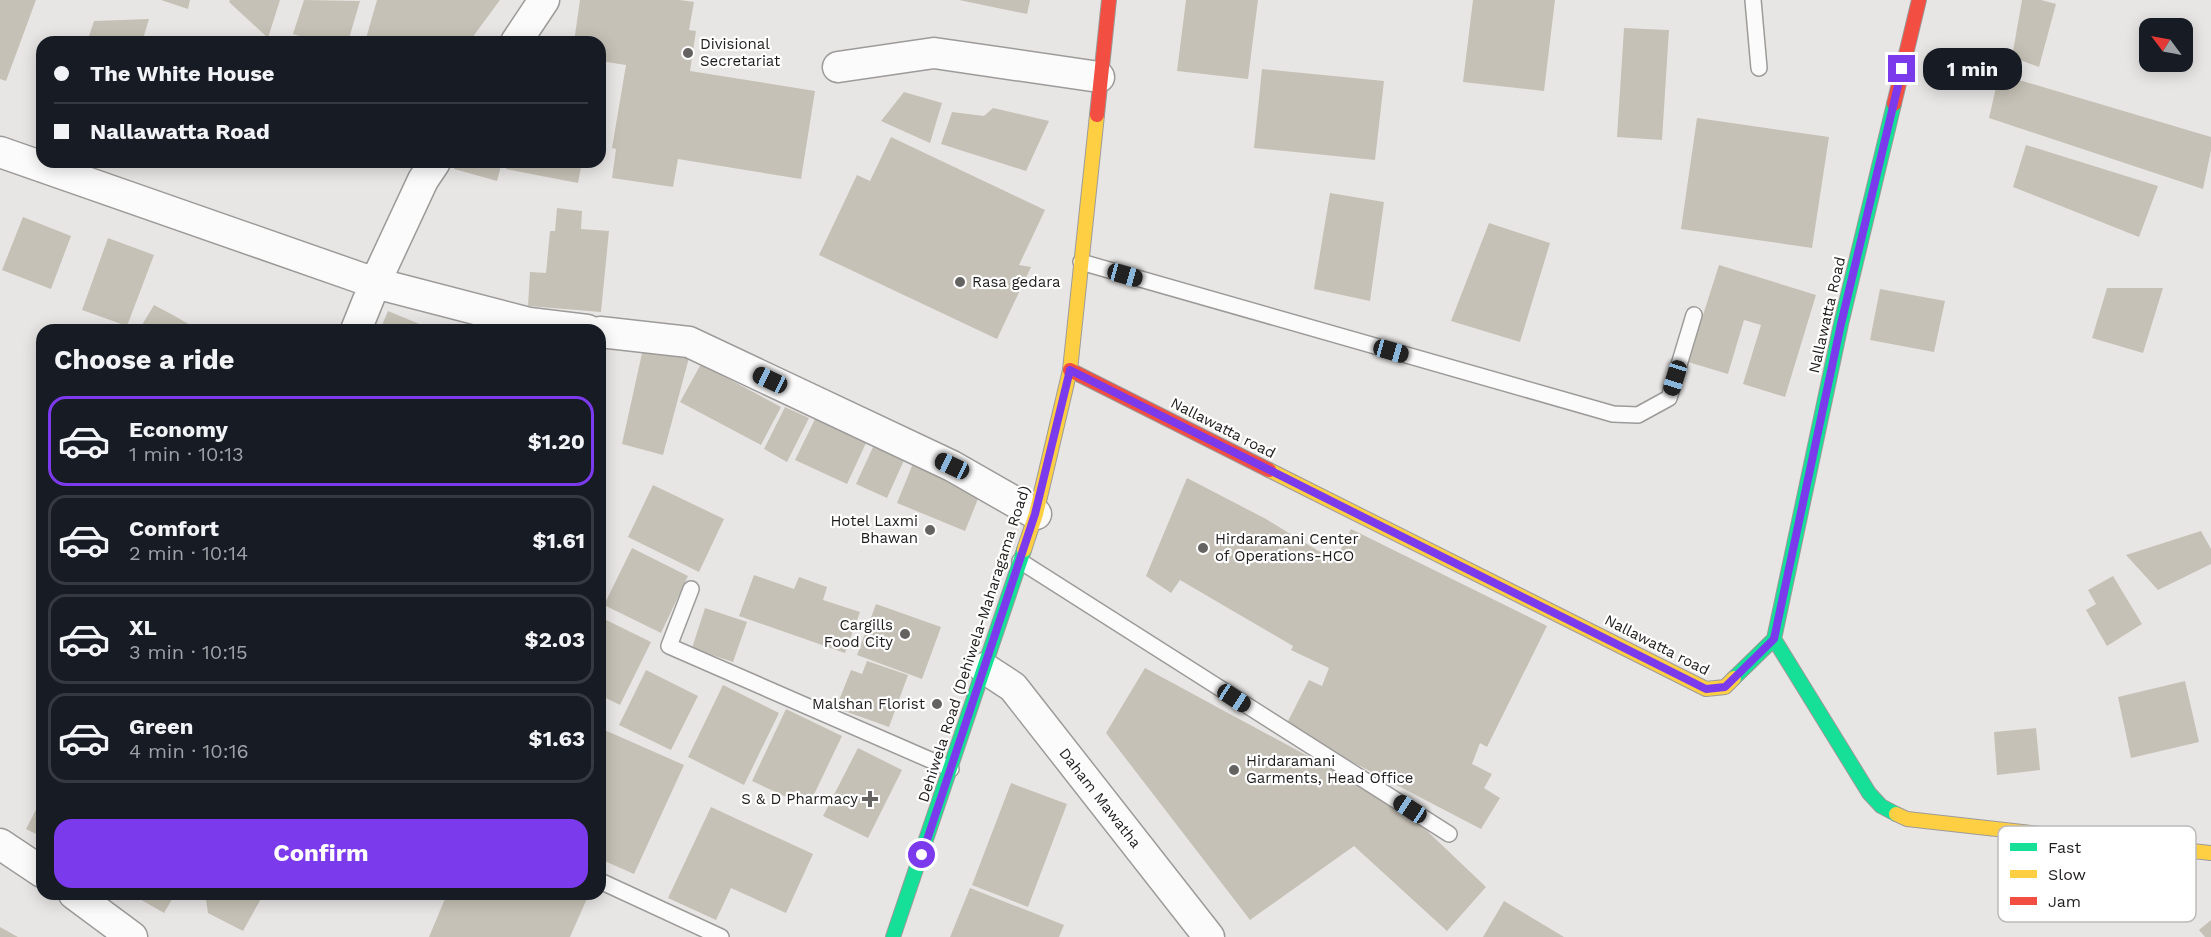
<!DOCTYPE html>
<meta charset="utf-8">
<style>
body{margin:0;font-family:"Work Sans",sans-serif;background:#20242c;color:#f1f3f6;height:100vh;display:flex;flex-direction:column;font-size:22px;white-space:nowrap}
*{box-sizing:border-box;margin:0}
p{font-size:20px;color:#9ea1a6}
.icon{flex:none;width:33px;height:33px;fill:none;stroke:currentColor;stroke-width:2;stroke-linecap:round;stroke-linejoin:round}
.map{position:relative;flex:1;overflow:hidden}
.details{position:absolute;left:36px;top:324px;width:570px;height:576px;display:flex;flex-direction:column;background:#171b24;border-radius:18px;box-shadow:0 3px 15px #0003}
.details>*{flex:none}
.hud{position:absolute;left:36px;top:36px;width:570px;height:132px;border-radius:18px;box-shadow:0 3px 15px #0003;display:grid;align-content:center;height:132px;padding:0 18px;background:#171b24}
.needle{width:39px;rotate:302deg}
.controls{position:absolute;left:2139px;top:18px;display:grid;gap:12px}
.controls a{display:grid;place-items:center;width:54px;height:54px;border-radius:12px;background:#171b24;box-shadow:0 3px 15px #0003;font-size:30px}
.end{position:absolute;width:27px;height:27px;margin:-14px;border:8px solid #7c3aed;background:#fff;box-shadow:0 0 0 3px #fff}
.from{border-radius:50%}
.bubble{position:absolute;height:42px;border-radius:18px;background:#171b24;box-shadow:0 3px 15px #0003;font-size:20px;font-weight:700;line-height:42px;text-align:center}
.car{position:absolute;width:18px;height:36px;margin:-18px -9px;border-radius:8px;box-shadow:0 0 4px 2px #0007;background:linear-gradient(#222 24%,#8ab4d8 0 40%,#222 0 76%,#8ab4d8 0 86%,#222 0)}
.hud b{display:flex;align-items:center;gap:21px;height:57px;font-size:22px}
.hud b+b{border-top:2px solid #363941}
.hud i{width:15px;height:15px;background:#f1f3f6}
ul{padding:0;list-style:none}
li{display:flex;align-items:center;gap:18px;height:90px;margin:0 12px 9px;padding:0 6px;border:3px solid #363941;border-radius:18px}
li div{flex:1}
li b{display:block;font-size:22px}
li em{font-style:normal;font-weight:700}
li.active{border-color:#7c3aed}
li>.icon{width:54px;height:54px;stroke-width:1.5}
h2{padding:0 18px;font-size:27px;line-height:72px}
.action{display:flex;gap:12px;margin-top:auto;padding:12px 18px}
.action a{flex:1;height:69px;border-radius:18px;background:#7c3aed;color:#fff;font-size:24px;font-weight:700;line-height:69px;text-align:center}
.map>svg:first-child{display:block}
.building{fill:#c6c1b6}
.lines{fill:none;stroke-linecap:round;stroke-linejoin:round}
.lane-casing{stroke:#9c9b99;stroke-width:18}
.street-casing{stroke:#9c9b99;stroke-width:33}
.fast-casing{stroke:#9c9b99;stroke-width:16}
.slow-casing{stroke:#9c9b99;stroke-width:16}
.jam-casing{stroke:#9c9b99;stroke-width:16}
.lane{stroke:#fcfbfb;stroke-width:15}
.street{stroke:#fcfbfb;stroke-width:30}
.fast{stroke:#16e098;stroke-width:14}
.slow{stroke:#ffcf43;stroke-width:14}
.jam{stroke:#f24e42;stroke-width:14}
.route{stroke:#7c3aed;stroke-width:8}
.poi-dot{fill:#656362;stroke:#fff;stroke-width:2}
.labels{text-anchor:middle;stroke-width:4.5;stroke-linejoin:round;paint-order:stroke}
.poi-label{font-size:15px;fill:#1f1d1c;stroke:#fff;text-anchor:start}
.street-label{font-size:15px;fill:#1f1d1c;stroke:#fff}
.key{fill:#fff;stroke:#bcbbbb;stroke-width:1.5}
.key-label{font-size:16px;fill:#1f1d1c}
</style>
<div class="map">
<svg width="2211" height="937" viewBox="0 0 2211 937">
<rect width="100%" height="100%" fill="#e8e6e4"/>
<path class="building" d="M 0,0 L 36,0 L 6,81 L 0,79 Z
M 161,0 L 190,0 L 188,9 Z
M 230,0 L 280,0 L 268,38 L 229,2 Z
M 304,0 L 360,1 L 348,42 L 319,42 L 293,34 Z
M 377,0 L 500,0 L 469,42 L 365,42 Z
M 580,0 L 680,0 L 694,2 L 689,30 L 696,31 L 690,71 L 815,91 L 801,179 L 678,159 L 673,187 L 612,178 L 616,149 L 612,148 L 626,65 L 600,61 L 600,42 L 574,42 Z
M 959,0 L 1030,0 L 1027,14 Z
M 1186,0 L 1258,0 L 1248,79 L 1177,71 Z
M 1473,0 L 1555,0 L 1544,91 L 1463,82 Z
M 2022,0 L 2041,0 L 2056,4 L 2039,67 L 2012,57 Z
M 149,19 L 142,42 L 87,42 L 94,21 Z
M 1624,28 L 1669,30 L 1662,140 L 1617,137 Z
M 1262,69 L 1384,81 L 1375,160 L 1254,148 Z
M 1999,74 L 2211,137 L 2211,150 L 2203,189 L 1989,118 Z
M 904,92 L 942,103 L 930,143 L 881,121 Z
M 993,108 L 1049,121 L 1026,171 L 941,144 L 952,112 L 984,116 Z
M 1697,118 L 1829,137 L 1812,248 L 1681,229 Z
M 891,137 L 1045,210 L 1019,265 L 1031,267 L 997,339 L 819,255 L 857,175 L 870,181 Z
M 2026,145 L 2158,186 L 2139,237 L 2013,187 Z
M 456,162 L 502,162 L 497,181 L 454,169 Z
M 507,162 L 582,162 L 578,183 L 506,169 Z
M 1330,193 L 1384,202 L 1370,301 L 1314,289 Z
M 557,208 L 582,211 L 581,229 L 609,231 L 601,312 L 528,306 L 530,272 L 546,273 L 550,231 L 555,231 Z
M 23,217 L 71,236 L 51,289 L 2,270 Z
M 1489,223 L 1550,243 L 1520,342 L 1451,321 Z
M 108,238 L 154,255 L 127,326 L 82,310 Z
M 1719,265 L 1816,295 L 1785,397 L 1743,384 L 1761,325 L 1744,320 L 1728,374 L 1688,362 Z
M 2107,288 L 2163,288 L 2143,353 L 2092,338 Z
M 1880,289 L 1945,301 L 1934,352 L 1870,340 Z
M 154,305 L 171,314 L 199,330 L 139,330 Z
M 388,311 L 429,328 L 428,330 L 380,330 Z
M 644,344 L 690,354 L 663,455 L 622,444 Z
M 701,364 L 781,407 L 761,445 L 680,402 Z
M 785,407 L 809,418 L 787,462 L 764,449 Z
M 815,419 L 866,443 L 847,484 L 795,460 Z
M 874,445 L 905,458 L 887,498 L 856,484 Z
M 914,461 L 982,489 L 965,531 L 897,503 Z
M 1187,478 L 1266,519 L 1335,561 L 1351,529 L 1547,626 L 1487,747 L 1480,743 L 1472,764 L 1492,774 L 1484,788 L 1500,798 L 1481,829 L 1285,727 L 1309,680 L 1322,686 L 1329,668 L 1291,650 L 1293,646 L 1180,580 L 1171,593 L 1146,576 Z
M 653,485 L 724,519 L 699,572 L 628,537 Z
M 2201,531 L 2211,549 L 2211,564 L 2158,590 L 2126,555 Z
M 632,548 L 688,576 L 661,633 L 604,605 Z
M 754,575 L 794,589 L 799,577 L 827,587 L 823,600 L 860,612 L 845,653 L 739,616 Z
M 2113,576 L 2142,624 L 2107,646 L 2086,610 L 2096,604 L 2088,590 Z
M 876,604 L 941,627 L 922,679 L 857,655 Z
M 705,608 L 747,622 L 733,662 L 692,648 Z
M 600,617 L 651,642 L 620,705 L 600,695 Z
M 867,661 L 908,675 L 889,727 L 836,708 L 851,670 L 862,674 Z
M 1145,668 L 1402,807 L 1486,887 L 1447,931 L 1354,846 L 1250,920 L 1106,733 Z
M 646,670 L 698,696 L 671,750 L 619,725 Z
M 2185,681 L 2199,742 L 2131,758 L 2118,697 Z
M 723,685 L 779,713 L 744,785 L 688,757 Z
M 786,709 L 842,736 L 808,807 L 752,781 Z
M 600,728 L 684,765 L 634,874 L 600,859 Z
M 2036,728 L 2040,770 L 1997,775 L 1994,732 Z
M 858,748 L 902,770 L 868,838 L 823,816 Z
M 1011,783 L 1067,804 L 1028,907 L 972,885 Z
M 42,798 L 42,837 L 26,829 Z
M 711,807 L 813,854 L 786,913 L 731,888 L 716,920 L 668,898 Z
M 970,888 L 1064,925 L 1059,937 L 950,937 Z
M 131,894 L 175,894 L 164,913 Z
M 205,894 L 258,894 L 262,897 L 243,931 L 208,913 Z
M 447,894 L 589,894 L 570,937 L 429,937 Z
M 1504,901 L 1564,937 L 1483,937 Z
M 2211,920 L 2211,937 L 2205,937 L 2199,930 Z
M 0,927 L 18,937 L 0,937 Z"/>
<g class="lines">
<g class="lane-casing">
<path id="lane" d="M 1753,0 L 1759,68
M 1081,262 L 1613,414 L 1638,415 L 1669,398 L 1694,315
M 1020,561 L 1449,834
M 691,589 L 669,646 L 951,769
M 600,881 L 721,937"/>
</g>
<g class="street-casing">
<path id="street" d="M 516,42 L 544,0
M 838,67 L 934,53 L 1099,77
M 0,152 L 375,283 L 529,323 L 587,330
M 356,330 L 375,283 L 423,180 L 435,162
M 600,332 L 689,342 L 952,466 L 1036,514
M 984,668 L 1013,687 L 1209,937
M 0,844 L 42,872
M 74,894 L 132,937"/>
</g>
<g class="fast-casing">
<path id="fast" d="M 1774,639 L 1841,324 L 1894,104
M 1734,678 L 1774,639 L 1869,793 L 1881,806 L 1896,814
M 893,937 L 1024,550"/>
</g>
<g class="slow-casing">
<path id="slow" d="M 1269,470 L 1706,689 L 1725,687 L 1734,678
M 1024,550 L 1036,514 L 1070,370 L 1097,115
M 1896,814 L 1907,819 L 2211,853"/>
</g>
<g class="jam-casing">
<path id="jam" d="M 1894,104 L 1919,0
M 1097,115 L 1109,0
M 1070,370 L 1269,470"/>
</g>
<use href="#lane" class="lane"/>
<use href="#street" class="street"/>
<use href="#fast" class="fast"/>
<use href="#slow" class="slow"/>
<use href="#jam" class="jam"/>
</g>
<g class="lines">
<path class="route" d="M 922,855 L 1035,514 L 1070,370 L 1706,689 L 1725,687 L 1774,639 L 1841,324 L 1902,69"/>
</g>
<g class="poi-dot">
<circle cx="688" cy="53" r="6"/>
<circle cx="960" cy="282" r="6"/>
<circle cx="930" cy="530" r="6"/>
<circle cx="1203" cy="548" r="6"/>
<circle cx="905" cy="634" r="6"/>
<circle cx="937" cy="704" r="6"/>
<circle cx="1234" cy="770" r="6"/>
<path d="M867 790h6v6h6v6h-6v6h-6v-6h-6v-6h6z"/>
</g>
<g class="labels">
<g class="poi-label">
<text x="700" y="49">Divisional<tspan x="700" dy="17">Secretariat</tspan></text>
<text x="972" y="287">Rasa gedara</text>
<text x="918" y="526" text-anchor="end">Hotel Laxmi<tspan x="918" dy="17">Bhawan</tspan></text>
<text x="1215" y="544">Hirdaramani Center<tspan x="1215" dy="17">of Operations-HCO</tspan></text>
<text x="893" y="630" text-anchor="end">Cargills<tspan x="893" dy="17">Food City</tspan></text>
<text x="925" y="709" text-anchor="end">Malshan Florist</text>
<text x="1246" y="766">Hirdaramani<tspan x="1246" dy="17">Garments, Head Office</tspan></text>
<text x="858" y="804" text-anchor="end">S &amp; D Pharmacy</text>
</g>
<g class="street-label">
<text transform="translate(1827 315) rotate(-77)" y="5">Nallawatta Road</text>
<text transform="translate(1223 428) rotate(27)" y="5">Nallawatta road</text>
<text transform="translate(974 644) rotate(-72)" y="5">Dehiwela Road (Dehiwela-Maharagama Road)</text>
<text transform="translate(1657 645) rotate(27)" y="5">Nallawatta road</text>
<text transform="translate(1100 798) rotate(52)" y="5">Daham Mawatha</text>
</g>
</g>
<rect x="1998" y="826" width="198" height="96" rx="9" class="key"/>
<rect x="2010" y="843" width="27" height="8" fill="#16e098"/>
<rect x="2010" y="870" width="27" height="8" fill="#ffcf43"/>
<rect x="2010" y="897" width="27" height="8" fill="#f24e42"/>
<g class="key-label">
<text x="2048" y="853">Fast</text>
<text x="2048" y="880">Slow</text>
<text x="2048" y="907">Jam</text>
</g>
</svg>
<div class="controls">
<a><svg class="needle" viewBox="-14 -14 28 28"><path d="M0-13l5 13h-10z" fill="#e53935"/><path d="M0 13l5-13h-10z" fill="#9ea1a6"/></svg></a>
</div>
<i class="end from" style="left:922px;top:855px"></i>
<i class="end" style="left:1902px;top:69px"></i>
<div class="bubble" style="left:1923px;top:48px;width:99px">1 min</div>
<i class="car" style="left:1125px;top:275px;rotate:106deg"></i>
<i class="car" style="left:1391px;top:351px;rotate:106deg"></i>
<i class="car" style="left:1675px;top:378px;rotate:197deg"></i>
<i class="car" style="left:770px;top:380px;rotate:295deg"></i>
<i class="car" style="left:952px;top:466px;rotate:295deg"></i>
<i class="car" style="left:1234px;top:698px;rotate:123deg"></i>
<i class="car" style="left:1410px;top:809px;rotate:303deg"></i>
<div class="hud">
<b><i class="from"></i>The White House</b>
<b><i></i>Nallawatta Road</b>
</div>
<section class="details">
<h2>Choose a ride</h2>
<ul>
<li class="active"><svg class="icon" aria-label="car" viewBox="0 0 24 24"><path d="M5 17H2v-5l4-1 3-4h7l3 4 3 1v5h-3M9 17h6M6 11h13"/><circle cx="7" cy="17" r="2"/><circle cx="17" cy="17" r="2"/></svg><div><b>Economy</b><p>1 min · 10:13</p></div><em>$1.20</em></li>
<li><svg class="icon" aria-label="car" viewBox="0 0 24 24"><path d="M5 17H2v-5l4-1 3-4h7l3 4 3 1v5h-3M9 17h6M6 11h13"/><circle cx="7" cy="17" r="2"/><circle cx="17" cy="17" r="2"/></svg><div><b>Comfort</b><p>2 min · 10:14</p></div><em>$1.61</em></li>
<li><svg class="icon" aria-label="car" viewBox="0 0 24 24"><path d="M5 17H2v-5l4-1 3-4h7l3 4 3 1v5h-3M9 17h6M6 11h13"/><circle cx="7" cy="17" r="2"/><circle cx="17" cy="17" r="2"/></svg><div><b>XL</b><p>3 min · 10:15</p></div><em>$2.03</em></li>
<li><svg class="icon" aria-label="car" viewBox="0 0 24 24"><path d="M5 17H2v-5l4-1 3-4h7l3 4 3 1v5h-3M9 17h6M6 11h13"/><circle cx="7" cy="17" r="2"/><circle cx="17" cy="17" r="2"/></svg><div><b>Green</b><p>4 min · 10:16</p></div><em>$1.63</em></li>
</ul>
<div class="action"><a>Confirm</a></div>
</section>
</div>
